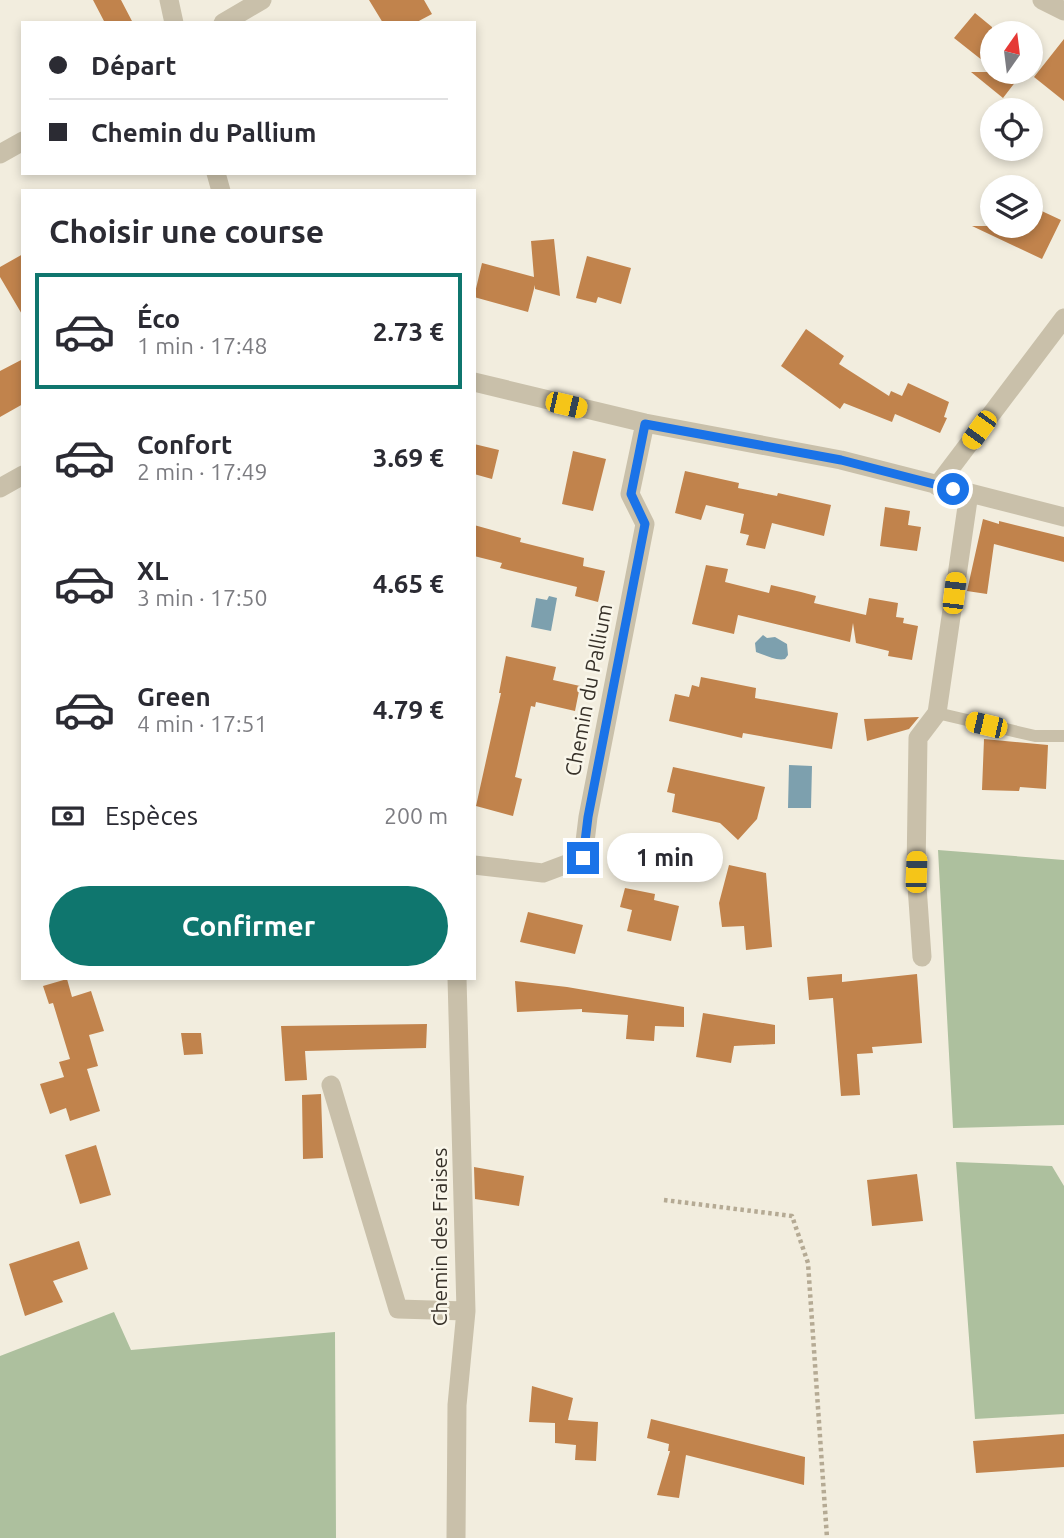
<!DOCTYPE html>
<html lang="fr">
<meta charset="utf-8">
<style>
body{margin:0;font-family:Ubuntu,sans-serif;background:#f2f2f3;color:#2b2b33;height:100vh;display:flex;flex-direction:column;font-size:26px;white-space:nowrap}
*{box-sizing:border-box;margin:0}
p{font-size:23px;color:#7c7c81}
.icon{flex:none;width:38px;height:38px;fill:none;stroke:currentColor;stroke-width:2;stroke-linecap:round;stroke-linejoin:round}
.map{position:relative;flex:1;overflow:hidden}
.details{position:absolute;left:21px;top:189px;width:455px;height:791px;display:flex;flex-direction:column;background:#fff;border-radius:0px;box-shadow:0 4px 10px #0003}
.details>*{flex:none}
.banner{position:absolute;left:21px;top:21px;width:455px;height:154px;border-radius:0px;box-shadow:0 4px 10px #0003;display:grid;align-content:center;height:154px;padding:0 28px;background:#fff}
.needle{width:46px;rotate:14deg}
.buttons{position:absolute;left:980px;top:21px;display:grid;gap:14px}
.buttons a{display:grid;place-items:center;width:63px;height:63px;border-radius:50%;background:#fff;box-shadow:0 4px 10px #0003;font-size:35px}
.end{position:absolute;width:32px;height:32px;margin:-16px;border:9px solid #1a73e8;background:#fff;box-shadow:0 0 0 4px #fff}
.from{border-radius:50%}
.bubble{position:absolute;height:49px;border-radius:24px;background:#fff;box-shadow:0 4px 10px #0003;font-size:23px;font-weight:700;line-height:49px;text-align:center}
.car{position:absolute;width:21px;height:42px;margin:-21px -10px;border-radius:9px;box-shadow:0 0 5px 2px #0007;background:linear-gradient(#f5c518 24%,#345 0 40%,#f5c518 0 76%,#345 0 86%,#f5c518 0)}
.banner b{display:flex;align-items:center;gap:24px;height:66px;font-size:26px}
.banner b+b{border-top:2px solid #e1e1e2}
.banner i{width:18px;height:18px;background:#2b2b33}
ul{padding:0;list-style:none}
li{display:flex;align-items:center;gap:21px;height:116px;margin:0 14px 10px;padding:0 14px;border:4px solid transparent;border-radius:0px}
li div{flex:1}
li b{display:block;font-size:26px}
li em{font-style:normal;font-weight:700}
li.current{border-color:#0f766e}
li>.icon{width:63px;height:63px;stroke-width:1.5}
h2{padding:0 28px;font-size:32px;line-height:84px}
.pay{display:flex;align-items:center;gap:18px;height:77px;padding:0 28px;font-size:26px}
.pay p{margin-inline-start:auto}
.button{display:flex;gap:14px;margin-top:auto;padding:14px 28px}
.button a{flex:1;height:80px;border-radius:42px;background:#0f766e;color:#fff;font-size:28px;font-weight:700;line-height:80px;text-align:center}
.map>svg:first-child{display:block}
.green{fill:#adc09e}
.water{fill:#7da0ae}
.building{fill:#c1834c}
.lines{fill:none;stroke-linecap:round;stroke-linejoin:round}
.path{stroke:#b5aa94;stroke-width:4.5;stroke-dasharray:3.5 3.5;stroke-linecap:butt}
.service{stroke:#c9c0aa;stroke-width:12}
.minor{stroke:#c9c0aa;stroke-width:19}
.route{stroke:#1a73e8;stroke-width:9}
.labels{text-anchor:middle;stroke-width:5;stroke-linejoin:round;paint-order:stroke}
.street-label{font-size:21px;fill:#373129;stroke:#f9f6ea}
</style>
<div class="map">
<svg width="1064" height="1538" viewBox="0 0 1064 1538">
<rect width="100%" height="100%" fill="#f2edde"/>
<path class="green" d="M 938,850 L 1064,860 L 1064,1125 L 953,1128 Z
M 956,1162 L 1052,1166 L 1064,1186 L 1064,1414 L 975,1419 Z
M 114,1312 L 131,1350 L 335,1332 L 336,1538 L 0,1538 L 0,1356 Z"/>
<path class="water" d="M 549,596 L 557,598 L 551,631 L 531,627 L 536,598 L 547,600 Z
M 763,635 L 767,638 L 775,637 L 787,644 L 788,655 L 785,659 C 776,661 765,655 756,652 L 755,643 Z
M 789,765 L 812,766 L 811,808 L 788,808 Z"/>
<path class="building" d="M 93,0 L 121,0 L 133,23 L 105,23 Z
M 369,0 L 424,0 L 432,14 L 415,23 L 383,23 Z
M 975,13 L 992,27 L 992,68 L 954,38 Z
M 1064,39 L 1064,101 L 1034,77 Z
M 971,72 L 1023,72 L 1003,98 Z
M 1031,206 L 1061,220 L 1042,259 L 972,226 L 1031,226 Z
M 554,239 L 560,296 L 535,289 L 535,285 L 528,312 L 474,297 L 482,263 L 534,277 L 531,241 Z
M 23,254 L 23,316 L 0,277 L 0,267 Z
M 587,256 L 631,268 L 621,304 L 598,297 L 596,303 L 576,298 Z
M 806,329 L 844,356 L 839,364 L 889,396 L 891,391 L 902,396 L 908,383 L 949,402 L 944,417 L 947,418 L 940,433 L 895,414 L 892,422 L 844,403 L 840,409 L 781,366 Z
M 23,359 L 23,404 L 0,417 L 0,371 Z
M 474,444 L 499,450 L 492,479 L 474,474 Z
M 573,451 L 606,459 L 593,511 L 562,504 Z
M 685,471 L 739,483 L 738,488 L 777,496 L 778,493 L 831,505 L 824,536 L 772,523 L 765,549 L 746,545 L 749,535 L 740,533 L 744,514 L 706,505 L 701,520 L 675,513 Z
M 885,507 L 910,511 L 908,525 L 921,527 L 917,551 L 880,546 Z
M 983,519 L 999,524 L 999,521 L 1064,537 L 1064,562 L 994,544 L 987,594 L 967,591 Z
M 474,525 L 521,538 L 520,542 L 584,558 L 583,566 L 605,571 L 598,602 L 575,596 L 577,587 L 500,568 L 502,563 L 474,556 Z
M 706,565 L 728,569 L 725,582 L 769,593 L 771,585 L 801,592 L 816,596 L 814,603 L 866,615 L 869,598 L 898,603 L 896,617 L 904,618 L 903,623 L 918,626 L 912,660 L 888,656 L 889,651 L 856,643 L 853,623 L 850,642 L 738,615 L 734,634 L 692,624 Z
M 506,656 L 556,667 L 553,680 L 580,686 L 575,711 L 536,702 L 535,707 L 531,706 L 515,777 L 522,779 L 513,816 L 476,806 L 501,693 L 499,693 Z
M 701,677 L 756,688 L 755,698 L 838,713 L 832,749 L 743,733 L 742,738 L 669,721 L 675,694 L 689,697 L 692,685 L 699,687 Z
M 919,717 L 909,729 L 867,741 L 864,719 Z
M 984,739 L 1048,745 L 1046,789 L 1020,787 L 1019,791 L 982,790 Z
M 673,767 L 765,787 L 757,819 L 738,840 L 720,823 L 672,812 L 675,794 L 667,792 Z
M 729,865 L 766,873 L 772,947 L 746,950 L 744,926 L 722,927 L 719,903 Z
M 625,888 L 655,894 L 654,900 L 679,906 L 671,941 L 627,931 L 632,910 L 620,907 Z
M 528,912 L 583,925 L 575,954 L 520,942 Z
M 842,974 L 842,982 L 917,974 L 922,1043 L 872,1047 L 873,1053 L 857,1054 L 860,1095 L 841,1096 L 833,998 L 809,1000 L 807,977 Z
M 67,979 L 72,997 L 91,991 L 104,1031 L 89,1035 L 98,1066 L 87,1069 L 100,1111 L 70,1121 L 66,1108 L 50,1114 L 40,1084 L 64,1077 L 59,1062 L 70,1059 L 53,1003 L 49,1004 L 43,986 Z
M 515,981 L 567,987 L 684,1007 L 684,1027 L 655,1026 L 654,1041 L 626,1039 L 628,1015 L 582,1012 L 582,1009 L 517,1012 Z
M 703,1013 L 775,1025 L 775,1044 L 734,1046 L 731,1063 L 696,1057 Z
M 427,1024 L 426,1048 L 305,1051 L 307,1080 L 285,1081 L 281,1026 Z
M 181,1033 L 201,1033 L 203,1054 L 184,1055 Z
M 321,1094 L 323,1158 L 303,1159 L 302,1095 Z
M 96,1145 L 111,1195 L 80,1204 L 65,1155 Z
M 474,1167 L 524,1176 L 519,1206 L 475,1199 Z
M 917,1174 L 923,1221 L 872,1226 L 867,1180 Z
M 79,1241 L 88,1269 L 53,1281 L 63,1302 L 25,1316 L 9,1264 Z
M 532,1386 L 573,1398 L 568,1420 L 598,1422 L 596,1461 L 575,1460 L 576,1445 L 555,1443 L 555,1423 L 529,1422 Z
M 651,1419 L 805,1457 L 804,1485 L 686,1455 L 679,1498 L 657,1495 L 670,1451 L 668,1451 L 669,1444 L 647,1438 Z
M 1064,1434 L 1064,1467 L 976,1473 L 973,1441 Z"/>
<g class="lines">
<path class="path" d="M 664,1200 L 792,1216 L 808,1263 L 827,1538"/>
<path class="service" d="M 937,713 L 1035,736 L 1064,736"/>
<path class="minor" d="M 169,0 L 174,23
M 1042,0 L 1064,11
M 223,23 L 262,0
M 0,154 L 23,141
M 216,173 L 221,191
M 474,382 L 645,423 L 841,460 L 1064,517
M 937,486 L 1064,318
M 0,488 L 23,475
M 474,865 L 543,873 L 583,858 L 588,817 L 645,524 L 630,494 L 645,423
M 922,957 L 916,872 L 918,738 L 937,713 L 969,493
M 331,1085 L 398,1309 L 466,1311
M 456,1538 L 457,1405 L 466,1311 L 457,978"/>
</g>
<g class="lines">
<path class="route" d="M 583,858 L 588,817 L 645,524 L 631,494 L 645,424 L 841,460 L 953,489"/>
</g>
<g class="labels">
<g class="street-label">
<text transform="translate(589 690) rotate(-79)" y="7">Chemin du Pallium</text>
<text transform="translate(440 1237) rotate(-90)" y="7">Chemin des Fraises</text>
</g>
</g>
</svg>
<div class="buttons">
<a><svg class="needle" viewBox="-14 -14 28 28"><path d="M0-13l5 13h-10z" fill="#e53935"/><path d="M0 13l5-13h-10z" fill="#7c7c81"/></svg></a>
<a><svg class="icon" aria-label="locate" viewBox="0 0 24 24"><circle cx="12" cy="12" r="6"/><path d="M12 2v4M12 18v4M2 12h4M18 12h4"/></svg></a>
<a><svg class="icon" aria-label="layers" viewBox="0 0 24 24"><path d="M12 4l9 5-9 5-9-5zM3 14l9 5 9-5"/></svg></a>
</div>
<i class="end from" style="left:953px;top:489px"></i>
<i class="end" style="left:583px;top:858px"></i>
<div class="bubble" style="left:607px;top:833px;width:116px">1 min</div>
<i class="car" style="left:566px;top:405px;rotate:103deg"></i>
<i class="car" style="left:979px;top:430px;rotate:216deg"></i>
<i class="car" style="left:954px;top:593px;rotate:7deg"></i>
<i class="car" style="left:986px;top:725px;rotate:283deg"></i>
<i class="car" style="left:916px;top:872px;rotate:2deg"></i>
<div class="banner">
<b><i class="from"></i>Départ</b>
<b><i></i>Chemin du Pallium</b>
</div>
<section class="details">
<h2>Choisir une course</h2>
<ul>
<li class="current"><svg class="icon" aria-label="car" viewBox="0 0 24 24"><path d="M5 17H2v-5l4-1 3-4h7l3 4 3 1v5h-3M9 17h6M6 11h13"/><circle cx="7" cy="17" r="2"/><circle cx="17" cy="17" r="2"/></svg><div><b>Éco</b><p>1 min · 17:48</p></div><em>2.73 €</em></li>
<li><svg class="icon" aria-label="car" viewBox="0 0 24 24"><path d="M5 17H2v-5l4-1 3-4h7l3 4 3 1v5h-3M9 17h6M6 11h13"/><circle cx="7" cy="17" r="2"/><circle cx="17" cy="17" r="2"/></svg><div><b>Confort</b><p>2 min · 17:49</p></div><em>3.69 €</em></li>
<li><svg class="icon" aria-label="car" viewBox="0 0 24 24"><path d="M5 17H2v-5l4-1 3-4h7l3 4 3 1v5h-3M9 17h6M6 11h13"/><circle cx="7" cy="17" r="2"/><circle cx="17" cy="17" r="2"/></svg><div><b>XL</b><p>3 min · 17:50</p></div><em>4.65 €</em></li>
<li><svg class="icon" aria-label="car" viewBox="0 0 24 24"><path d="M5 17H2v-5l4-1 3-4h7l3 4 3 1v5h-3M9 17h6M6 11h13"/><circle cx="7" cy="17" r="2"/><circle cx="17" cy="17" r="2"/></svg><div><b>Green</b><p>4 min · 17:51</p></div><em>4.79 €</em></li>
</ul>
<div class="pay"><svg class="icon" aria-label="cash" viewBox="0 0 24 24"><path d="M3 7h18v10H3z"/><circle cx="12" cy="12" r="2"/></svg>Espèces<p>200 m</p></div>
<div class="button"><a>Confirmer</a></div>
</section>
</div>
